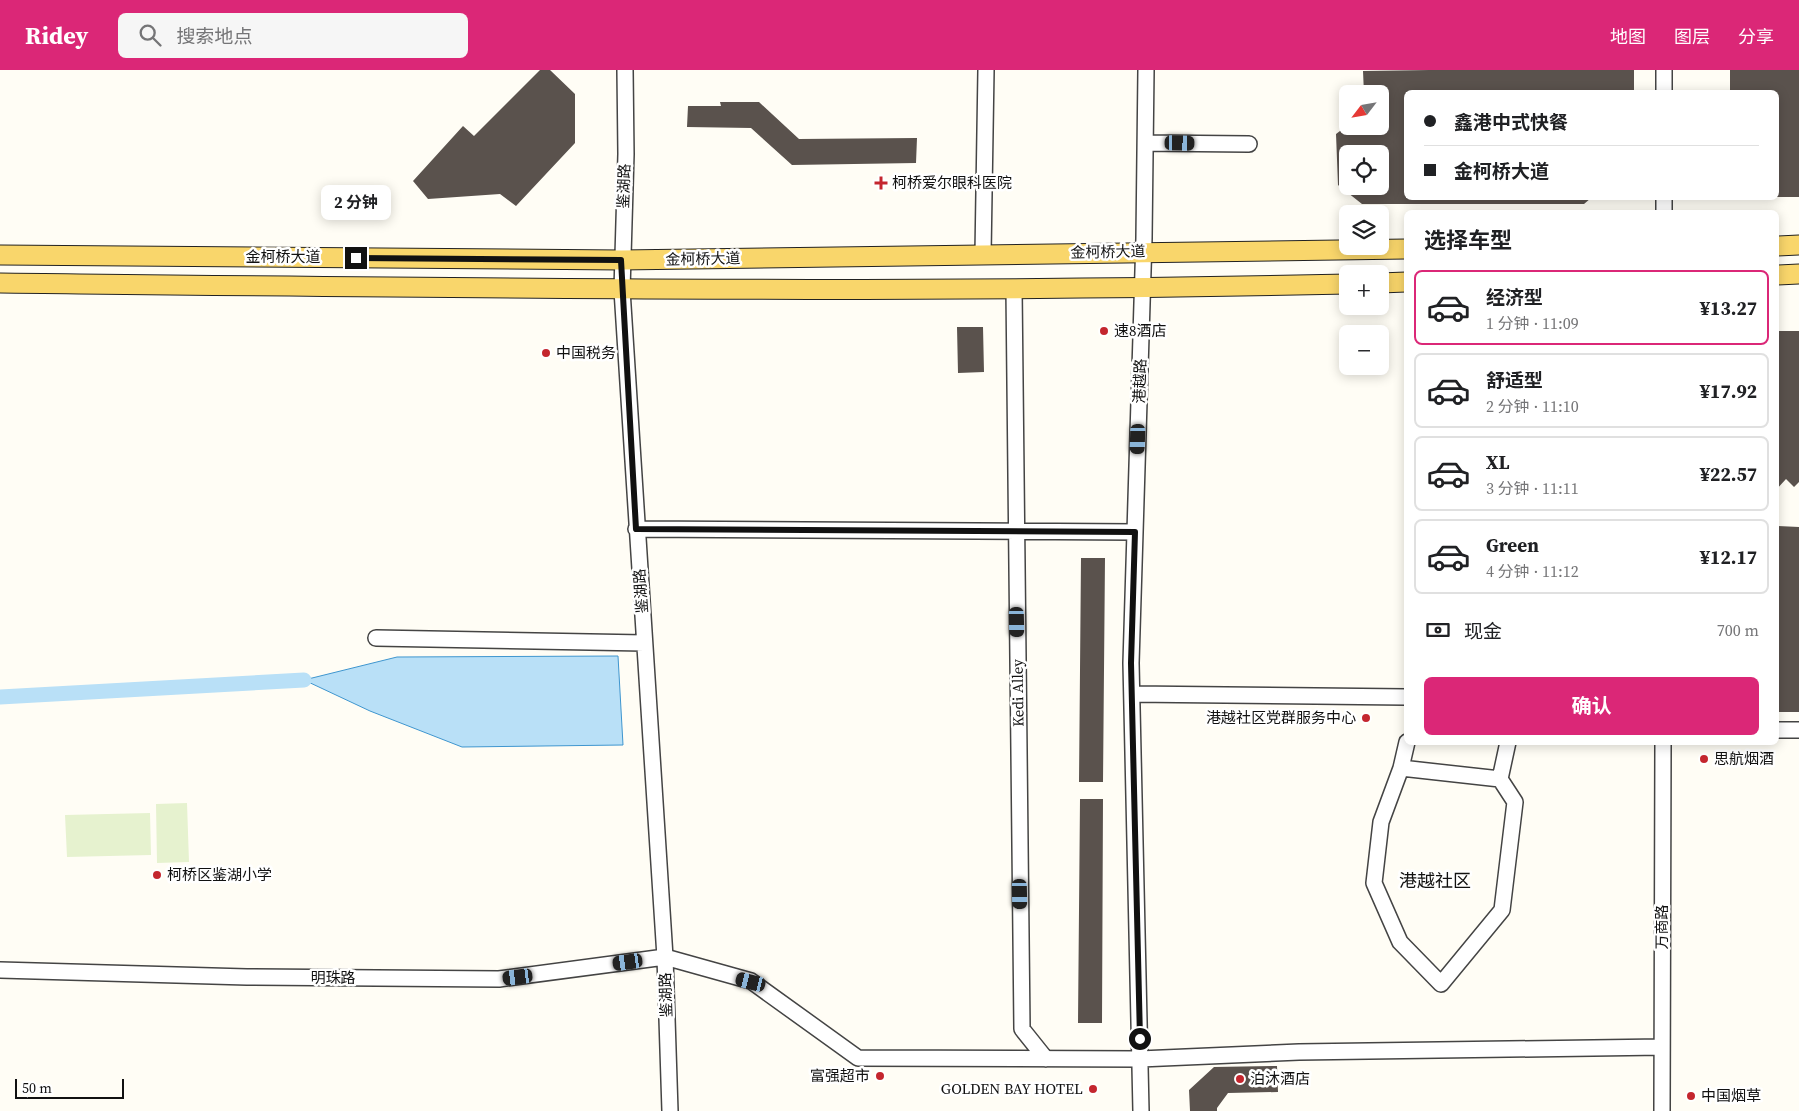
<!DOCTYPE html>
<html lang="zh">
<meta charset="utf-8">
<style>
body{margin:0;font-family:"Source Serif 4","Noto Sans SC",serif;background:#f6f6f6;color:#202124;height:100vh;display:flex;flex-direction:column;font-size:19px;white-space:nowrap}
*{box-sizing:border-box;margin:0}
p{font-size:16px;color:#757577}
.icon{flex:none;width:28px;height:28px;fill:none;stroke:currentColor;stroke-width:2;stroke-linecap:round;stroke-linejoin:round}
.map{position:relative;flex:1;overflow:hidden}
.details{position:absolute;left:1404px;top:140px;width:375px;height:535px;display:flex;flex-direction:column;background:#fff;border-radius:8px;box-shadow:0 2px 12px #0003}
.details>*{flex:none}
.guide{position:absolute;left:1404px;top:20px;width:375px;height:110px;border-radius:8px;box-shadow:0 2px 12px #0003;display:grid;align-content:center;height:110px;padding:0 20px;background:#fff}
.needle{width:32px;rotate:239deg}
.fabs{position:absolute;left:1339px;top:15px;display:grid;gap:10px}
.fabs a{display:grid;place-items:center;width:50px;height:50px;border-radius:8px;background:#fff;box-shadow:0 2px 12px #0003;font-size:25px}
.scale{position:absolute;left:15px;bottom:12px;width:109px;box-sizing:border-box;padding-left:5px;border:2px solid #111;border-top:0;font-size:14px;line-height:18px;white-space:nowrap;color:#111;-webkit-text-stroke:4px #fff;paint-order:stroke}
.end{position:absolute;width:22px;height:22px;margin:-11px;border:6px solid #111;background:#fff;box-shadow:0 0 0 2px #fff}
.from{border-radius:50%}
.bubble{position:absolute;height:35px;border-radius:8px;background:#fff;box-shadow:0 2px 12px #0003;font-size:16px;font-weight:700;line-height:35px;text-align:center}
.car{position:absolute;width:15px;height:30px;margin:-15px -8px;border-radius:6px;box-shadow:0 0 4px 1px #0007;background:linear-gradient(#222 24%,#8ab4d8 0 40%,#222 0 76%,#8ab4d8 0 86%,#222 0)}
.guide b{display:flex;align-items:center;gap:18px;height:48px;font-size:19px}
.guide b+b{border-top:1px solid #e0e0e0}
.guide i{width:12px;height:12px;background:#202124}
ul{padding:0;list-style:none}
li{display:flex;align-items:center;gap:15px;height:75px;margin:0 10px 8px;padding:0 10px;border:2px solid #e0e0e0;border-radius:8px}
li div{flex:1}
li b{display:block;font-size:19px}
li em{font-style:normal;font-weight:700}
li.selected{border-color:#db2777}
li>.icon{width:45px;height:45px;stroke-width:1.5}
h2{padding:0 20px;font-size:22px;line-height:60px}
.pay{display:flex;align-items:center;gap:12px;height:55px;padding:0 20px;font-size:19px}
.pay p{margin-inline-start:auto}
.button{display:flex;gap:10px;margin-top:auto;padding:10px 20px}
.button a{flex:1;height:58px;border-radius:8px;background:#db2777;color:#fff;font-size:20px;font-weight:700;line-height:58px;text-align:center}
header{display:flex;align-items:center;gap:30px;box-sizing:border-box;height:70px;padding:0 25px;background:#db2777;color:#fff}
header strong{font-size:24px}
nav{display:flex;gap:28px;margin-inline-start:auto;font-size:18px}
.search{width:350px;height:45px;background:#f6f6f6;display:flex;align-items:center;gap:12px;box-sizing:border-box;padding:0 18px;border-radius:8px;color:#757577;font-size:19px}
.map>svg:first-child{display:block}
.pitch{fill:#e6f2cf}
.water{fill:#b9e0f7;stroke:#3f96cf}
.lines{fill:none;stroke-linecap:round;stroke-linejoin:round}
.canal{stroke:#b9e0f7;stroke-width:15}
.building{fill:#5a524d;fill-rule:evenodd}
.minor-casing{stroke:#444;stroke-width:18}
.major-casing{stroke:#222;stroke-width:21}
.minor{stroke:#fff;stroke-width:15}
.major{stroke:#f9d66b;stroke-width:19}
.route{stroke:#111;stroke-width:6}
.poi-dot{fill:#c4262e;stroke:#fff;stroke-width:2}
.labels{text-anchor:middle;stroke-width:5;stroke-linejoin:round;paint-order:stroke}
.poi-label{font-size:15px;fill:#111;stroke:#fff;text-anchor:start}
.street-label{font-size:15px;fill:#111;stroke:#fff}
.quarter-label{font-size:18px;fill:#111;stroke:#fff}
</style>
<header>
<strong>Ridey</strong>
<div class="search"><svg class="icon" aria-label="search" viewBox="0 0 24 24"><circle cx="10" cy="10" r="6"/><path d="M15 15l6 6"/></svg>搜索地点</div>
<nav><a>地图</a><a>图层</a><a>分享</a></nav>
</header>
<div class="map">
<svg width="1799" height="1041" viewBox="0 0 1799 1041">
<rect width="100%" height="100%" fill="#fffdf5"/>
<path class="pitch" d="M 187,733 L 189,792 L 157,793 L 156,734 Z
M 150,743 L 151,785 L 67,787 L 65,745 Z"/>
<path class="water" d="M 618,586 L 623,675 L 462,677 L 370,641 L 304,610 L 397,587 Z"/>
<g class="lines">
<path class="canal" d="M 0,627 L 304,610"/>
</g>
<path class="building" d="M 540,0 L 550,0 L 575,24 L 575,73 L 516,136 L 500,124 L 428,129 L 413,111 L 463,56 L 474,66 Z
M 1429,0 L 1634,0 L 1634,22 L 1406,22 L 1406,128 L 1591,128 L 1584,134 L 1362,134 L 1338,115 L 1336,64 L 1348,55 L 1380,56 L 1380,24 L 1364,24 L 1363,1 ZM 1348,84 L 1380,84 L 1380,116 L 1348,116 Z
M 1730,0 L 1799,0 L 1799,127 L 1776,127 L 1776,22 L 1730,22 Z
M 720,32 L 759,32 L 799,69 L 917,68 L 916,93 L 792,95 L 751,58 L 687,57 L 688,36 L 721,36 Z
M 957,257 L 983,257 L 984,302 L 958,303 Z
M 1776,261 L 1799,261 L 1799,412 L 1794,417 L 1786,409 L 1776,420 Z
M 1776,456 L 1799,457 L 1799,642 L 1776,642 Z
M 1081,488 L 1105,488 L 1103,712 L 1079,712 Z
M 1080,729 L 1103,729 L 1102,953 L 1078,953 Z
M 1277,996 L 1278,1022 L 1228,1023 L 1217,1038 L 1217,1041 L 1190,1041 L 1189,1020 L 1214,997 Z"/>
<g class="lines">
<g class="minor-casing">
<path id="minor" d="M 625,0 L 626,84 L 622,220 L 665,887 L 670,1041
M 1664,22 L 1664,0
M 1146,73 L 1249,74
M 1664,142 L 1664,128
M 983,184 L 986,0
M 1014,219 L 1022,959 L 1046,989
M 636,459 L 1135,462
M 376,568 L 644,573
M 1132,624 L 1406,627
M 1776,660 L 1799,660
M 1407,672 L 1401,698 L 1381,752 L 1374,813 L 1400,872 L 1441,914 L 1502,840 L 1515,732 L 1500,709 L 1508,672
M 1401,698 L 1500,709
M 0,900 L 247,907 L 499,909 L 665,887 L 751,911 L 858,988 L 1140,989 L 1299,982 L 1662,977
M 1141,1041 L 1131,593 L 1144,168 L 1146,0
M 1662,1041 L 1663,672"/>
</g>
<g class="major-casing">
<path id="major" d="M 1776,176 L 1799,175
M 0,185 L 621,190 L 1406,179
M 1776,205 L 1799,204
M 0,213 C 449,218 898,224 1348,214
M 1380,213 L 1406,212"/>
</g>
<use href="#minor" class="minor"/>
<use href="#major" class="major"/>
</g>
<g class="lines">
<path class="route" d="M 356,188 L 621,190 L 636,459 L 1135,462 L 1131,593 L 1140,969"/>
</g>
<g class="poi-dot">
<path d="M878.5 105.5h5v5h5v5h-5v5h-5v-5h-5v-5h5z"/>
<circle cx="1104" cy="261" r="5"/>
<circle cx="546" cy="283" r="5"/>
<circle cx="1366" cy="648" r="5"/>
<circle cx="1704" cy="689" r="5"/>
<circle cx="157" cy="805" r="5"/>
<circle cx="880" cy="1006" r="5"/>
<circle cx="1240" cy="1009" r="5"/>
<circle cx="1093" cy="1019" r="5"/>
<circle cx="1691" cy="1026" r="5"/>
</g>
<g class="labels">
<g class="poi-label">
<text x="892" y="118">柯桥爱尔眼科医院</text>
<text x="1114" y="266">速8酒店</text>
<text x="556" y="288">中国税务</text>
<text x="1356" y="653" text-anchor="end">港越社区党群服务中心</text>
<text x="1714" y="694">思航烟酒</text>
<text x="167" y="810">柯桥区鉴湖小学</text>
<text x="870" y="1011" text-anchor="end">富强超市</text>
<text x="1250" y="1014">泊沐酒店</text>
<text x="1083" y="1024" text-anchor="end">GOLDEN BAY HOTEL</text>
<text x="1701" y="1031">中国烟草</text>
</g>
<g class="street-label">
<text transform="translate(624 116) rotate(-88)" y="5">鉴湖路</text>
<text transform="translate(1108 182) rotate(-1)" y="5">金柯桥大道</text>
<text x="283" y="192">金柯桥大道</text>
<text transform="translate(703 189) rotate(-1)" y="5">金柯桥大道</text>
<text transform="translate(1140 311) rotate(-88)" y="5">港越路</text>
<text transform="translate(641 521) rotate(-94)" y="5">鉴湖路</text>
<text transform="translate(1018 623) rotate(-91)" y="5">Kedi Alley</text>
<text transform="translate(1662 857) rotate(-90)" y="5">万商路</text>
<text x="333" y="913">明珠路</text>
<text transform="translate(666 925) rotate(-92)" y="5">鉴湖路</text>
</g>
<g class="quarter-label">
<text x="1435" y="817">港越社区</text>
</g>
</g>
</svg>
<div class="fabs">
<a><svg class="needle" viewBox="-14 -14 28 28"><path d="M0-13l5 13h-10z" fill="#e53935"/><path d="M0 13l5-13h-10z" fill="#757577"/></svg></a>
<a><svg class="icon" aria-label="locate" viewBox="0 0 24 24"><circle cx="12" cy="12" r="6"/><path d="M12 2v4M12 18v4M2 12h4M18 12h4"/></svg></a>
<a><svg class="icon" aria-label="layers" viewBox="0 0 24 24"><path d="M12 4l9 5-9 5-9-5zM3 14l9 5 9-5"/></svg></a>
<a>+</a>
<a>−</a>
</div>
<div class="scale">50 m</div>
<i class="end from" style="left:1140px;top:969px"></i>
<i class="end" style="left:356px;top:188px"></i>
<div class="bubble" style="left:321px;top:115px;width:70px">2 分钟</div>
<i class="car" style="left:1180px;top:73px;rotate:91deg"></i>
<i class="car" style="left:1138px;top:369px;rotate:182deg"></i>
<i class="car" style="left:1017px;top:552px;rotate:179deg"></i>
<i class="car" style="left:1020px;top:824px;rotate:179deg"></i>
<i class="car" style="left:628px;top:892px;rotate:262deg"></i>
<i class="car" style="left:518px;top:907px;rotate:263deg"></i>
<i class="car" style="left:751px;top:912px;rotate:284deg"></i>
<div class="guide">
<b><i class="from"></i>鑫港中式快餐</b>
<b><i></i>金柯桥大道</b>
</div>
<section class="details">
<h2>选择车型</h2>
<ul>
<li class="selected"><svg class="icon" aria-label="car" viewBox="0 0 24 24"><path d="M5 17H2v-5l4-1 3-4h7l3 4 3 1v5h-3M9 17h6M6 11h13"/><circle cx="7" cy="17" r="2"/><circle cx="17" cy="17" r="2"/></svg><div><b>经济型</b><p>1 分钟 · 11:09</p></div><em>¥13.27</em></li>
<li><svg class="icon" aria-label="car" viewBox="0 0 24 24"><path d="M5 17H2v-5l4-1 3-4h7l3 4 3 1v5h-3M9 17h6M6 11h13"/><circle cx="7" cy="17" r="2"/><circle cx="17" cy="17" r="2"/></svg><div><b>舒适型</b><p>2 分钟 · 11:10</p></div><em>¥17.92</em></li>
<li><svg class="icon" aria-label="car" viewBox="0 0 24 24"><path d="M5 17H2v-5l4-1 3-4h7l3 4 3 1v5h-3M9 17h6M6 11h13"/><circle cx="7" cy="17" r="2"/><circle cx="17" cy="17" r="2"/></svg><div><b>XL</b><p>3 分钟 · 11:11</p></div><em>¥22.57</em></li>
<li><svg class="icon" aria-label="car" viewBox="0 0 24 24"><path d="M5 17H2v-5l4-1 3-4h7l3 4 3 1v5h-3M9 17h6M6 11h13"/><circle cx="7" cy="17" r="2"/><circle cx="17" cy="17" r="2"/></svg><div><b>Green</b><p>4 分钟 · 11:12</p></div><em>¥12.17</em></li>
</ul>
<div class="pay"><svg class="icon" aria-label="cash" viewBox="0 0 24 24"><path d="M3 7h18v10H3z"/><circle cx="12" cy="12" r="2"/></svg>现金<p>700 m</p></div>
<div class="button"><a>确认</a></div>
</section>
</div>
